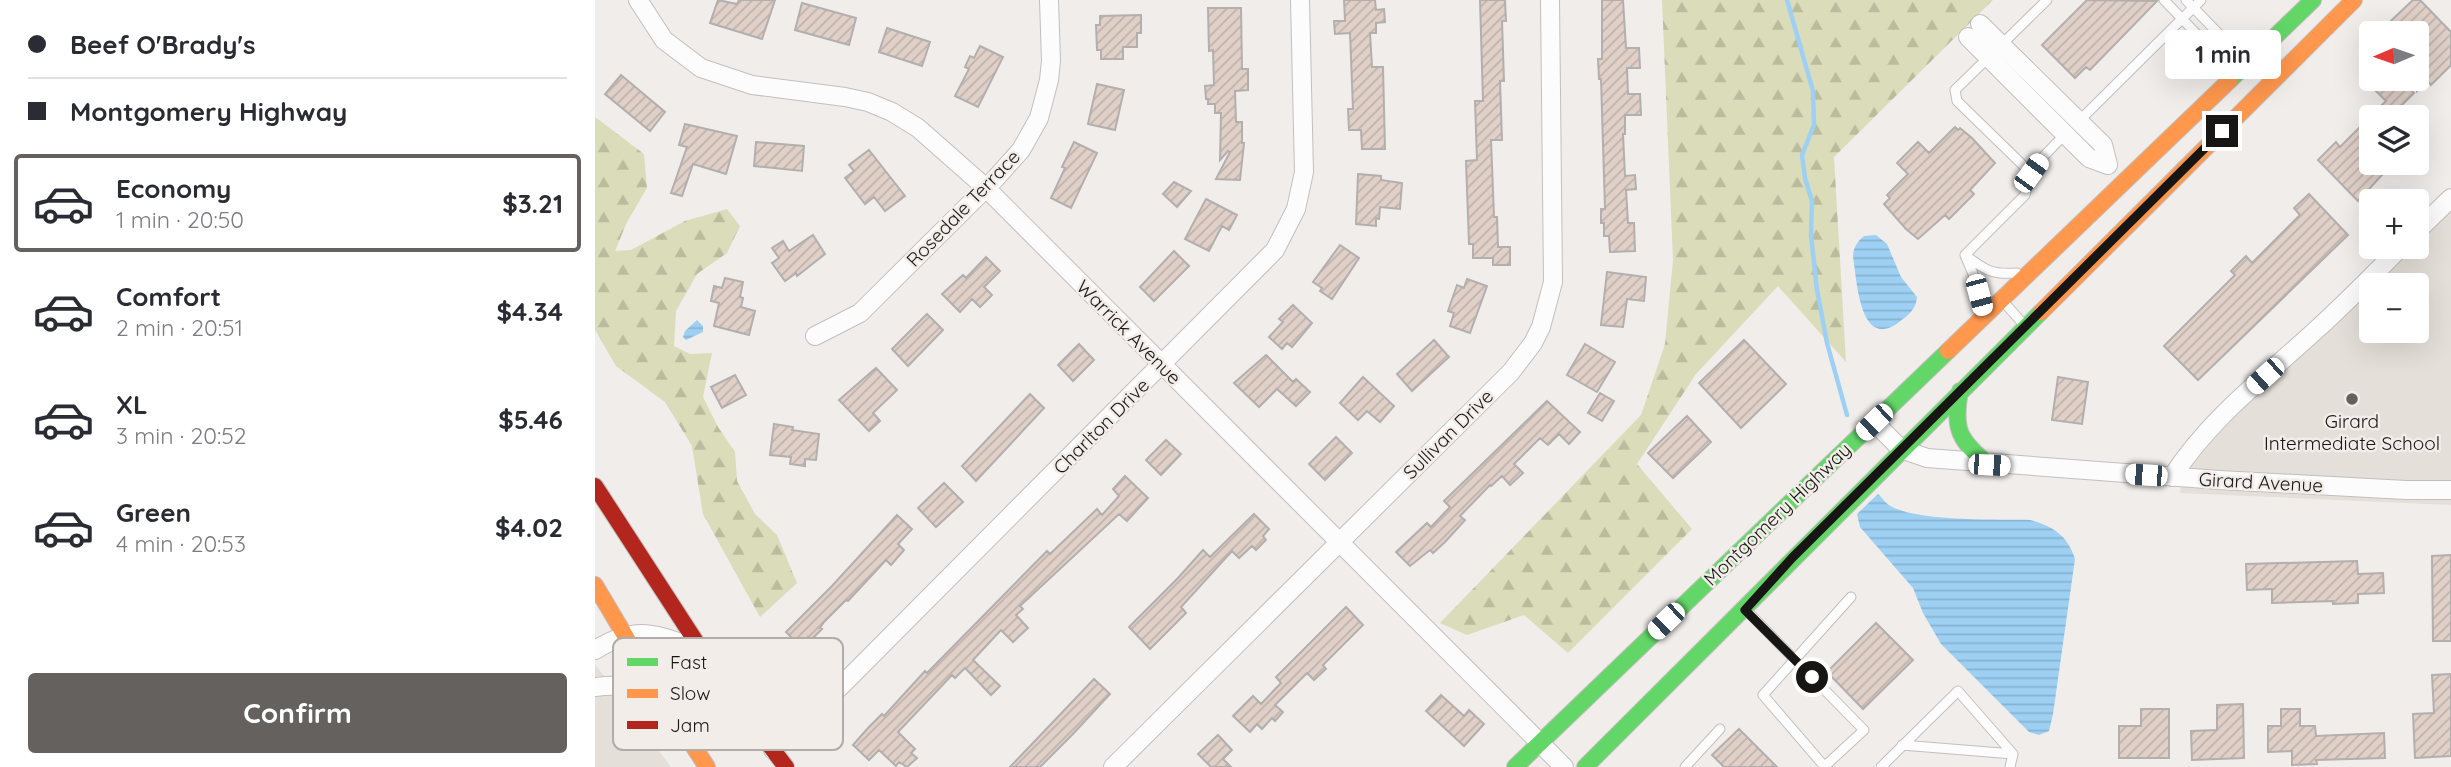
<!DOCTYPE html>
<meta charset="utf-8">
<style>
body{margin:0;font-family:Quicksand,sans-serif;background:#f7f7f7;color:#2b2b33;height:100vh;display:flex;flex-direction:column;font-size:26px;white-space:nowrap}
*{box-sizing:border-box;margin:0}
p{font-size:23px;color:#7c7c81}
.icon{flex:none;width:38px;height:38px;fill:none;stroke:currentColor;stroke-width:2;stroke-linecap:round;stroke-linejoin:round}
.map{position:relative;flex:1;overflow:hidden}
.panel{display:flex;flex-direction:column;background:#fff;width:595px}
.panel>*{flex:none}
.guide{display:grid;align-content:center;height:154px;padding:0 28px;background:#fff}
.needle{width:46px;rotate:268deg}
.buttons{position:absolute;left:1764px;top:21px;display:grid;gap:14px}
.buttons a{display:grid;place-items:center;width:70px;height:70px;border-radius:7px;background:#fff;box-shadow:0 7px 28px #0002;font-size:35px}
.end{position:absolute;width:32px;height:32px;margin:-16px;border:9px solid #181614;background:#fff;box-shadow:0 0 0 4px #fff}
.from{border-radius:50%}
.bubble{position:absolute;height:49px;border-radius:7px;background:#fff;box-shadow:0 7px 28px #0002;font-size:23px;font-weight:700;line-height:49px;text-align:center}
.car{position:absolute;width:21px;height:42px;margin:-21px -10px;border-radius:9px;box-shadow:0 0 5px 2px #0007;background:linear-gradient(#fff 24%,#345 0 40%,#fff 0 76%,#345 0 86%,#fff 0)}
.guide b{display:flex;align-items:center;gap:24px;height:66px;font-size:26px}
.guide b+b{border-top:2px solid #e1e1e2}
.guide i{width:18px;height:18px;background:#2b2b33}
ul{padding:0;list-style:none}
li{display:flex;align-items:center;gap:21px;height:98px;margin:0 14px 10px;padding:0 14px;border:4px solid transparent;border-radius:7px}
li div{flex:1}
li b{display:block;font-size:26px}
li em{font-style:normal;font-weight:700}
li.selected{border-color:#64615f}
li>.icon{width:63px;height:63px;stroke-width:1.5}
.primary-button{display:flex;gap:14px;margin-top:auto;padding:14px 28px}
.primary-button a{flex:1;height:80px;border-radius:7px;background:#64615f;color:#fff;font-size:28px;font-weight:700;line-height:80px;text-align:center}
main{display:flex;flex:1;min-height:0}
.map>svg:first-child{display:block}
.built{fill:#e5dfd9}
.forest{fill:url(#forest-firs)}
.water{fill:url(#water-rules)}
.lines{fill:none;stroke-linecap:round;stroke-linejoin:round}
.stream{stroke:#9ed0f3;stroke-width:4.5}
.building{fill:url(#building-hatch);stroke:#b2afae;stroke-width:2}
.lane-casing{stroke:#c2bfbe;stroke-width:11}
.street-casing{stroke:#c2bfbe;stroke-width:20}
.fast-casing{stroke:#c2bfbe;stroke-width:18}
.slow-casing{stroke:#c2bfbe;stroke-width:18}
.jam-casing{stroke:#c2bfbe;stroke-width:18}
.lane{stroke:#fdfcfc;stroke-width:9}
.street{stroke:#fdfcfc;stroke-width:18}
.fast{stroke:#63d668;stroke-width:16}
.slow{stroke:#ff974d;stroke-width:16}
.jam{stroke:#b3261e;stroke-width:16}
.route{stroke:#181614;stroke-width:9}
.poi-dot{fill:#64615f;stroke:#f2ede9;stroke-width:2.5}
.labels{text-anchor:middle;stroke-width:5;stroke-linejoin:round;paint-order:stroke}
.street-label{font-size:19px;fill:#181614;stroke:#f2ede9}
.poi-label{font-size:19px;fill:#181614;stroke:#f2ede9}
.key{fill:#f2ede9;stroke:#b1aca9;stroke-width:2}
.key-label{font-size:19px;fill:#181614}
</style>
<main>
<section class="panel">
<div class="guide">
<b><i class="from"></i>Beef O'Brady's</b>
<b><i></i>Montgomery Highway</b>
</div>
<ul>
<li class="selected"><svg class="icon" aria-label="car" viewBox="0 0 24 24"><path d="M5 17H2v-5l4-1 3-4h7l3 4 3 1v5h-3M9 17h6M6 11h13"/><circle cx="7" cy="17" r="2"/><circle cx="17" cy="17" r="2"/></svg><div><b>Economy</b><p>1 min · 20:50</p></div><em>$3.21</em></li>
<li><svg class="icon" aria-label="car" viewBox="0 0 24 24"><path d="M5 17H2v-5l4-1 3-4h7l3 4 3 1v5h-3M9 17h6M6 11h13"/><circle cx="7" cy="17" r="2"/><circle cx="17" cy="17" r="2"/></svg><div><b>Comfort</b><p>2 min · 20:51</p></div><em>$4.34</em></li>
<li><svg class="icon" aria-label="car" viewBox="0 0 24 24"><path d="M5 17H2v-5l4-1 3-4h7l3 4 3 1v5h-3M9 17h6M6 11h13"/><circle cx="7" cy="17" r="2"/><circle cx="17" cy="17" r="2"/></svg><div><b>XL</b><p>3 min · 20:52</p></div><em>$5.46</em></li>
<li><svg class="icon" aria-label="car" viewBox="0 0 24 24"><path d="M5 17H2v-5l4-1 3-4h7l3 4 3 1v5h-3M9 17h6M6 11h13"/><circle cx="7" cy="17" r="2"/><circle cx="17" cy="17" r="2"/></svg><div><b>Green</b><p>4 min · 20:53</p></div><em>$4.02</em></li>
</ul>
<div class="primary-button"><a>Confirm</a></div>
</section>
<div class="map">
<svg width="1856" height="767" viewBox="0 0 1856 767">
<defs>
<pattern id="forest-firs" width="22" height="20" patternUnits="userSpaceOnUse" patternTransform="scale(1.75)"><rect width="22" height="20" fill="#dbdcb9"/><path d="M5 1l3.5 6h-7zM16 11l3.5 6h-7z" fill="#bbbc9e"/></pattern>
<pattern id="water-rules" width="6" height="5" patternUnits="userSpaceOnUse" patternTransform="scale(1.75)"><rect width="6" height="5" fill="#9ed0f3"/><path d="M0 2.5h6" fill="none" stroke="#87b2cf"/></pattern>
<pattern id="building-hatch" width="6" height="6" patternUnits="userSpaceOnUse" patternTransform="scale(1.75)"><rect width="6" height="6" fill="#e0d0c8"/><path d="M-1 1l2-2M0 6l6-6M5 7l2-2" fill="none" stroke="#bfb2ab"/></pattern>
</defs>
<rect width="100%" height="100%" fill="#f0edeb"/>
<path class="built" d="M 1856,210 L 1856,505 L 1585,493 L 1588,466 L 1776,286 L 1776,331 L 1822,331 L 1822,285 L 1777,285 L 1817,247 L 1822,247 L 1822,243 Z
M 0,664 L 76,767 L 0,767 Z"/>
<path class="forest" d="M 1067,0 L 1398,0 L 1239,157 L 1251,362 L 1183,286 L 1101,374 L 1042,464 L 1097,529 L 973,653 L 929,615 L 872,635 L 845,623 L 1046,415 L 1070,344 L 1078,260 Z
M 0,117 L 49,154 L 52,188 L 32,222 L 20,251 L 36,250 L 90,221 L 132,209 L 145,226 L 132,253 L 102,274 L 81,311 L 79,346 L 95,354 L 117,353 L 108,397 L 123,427 L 140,452 L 142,481 L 160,514 L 182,535 L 202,583 L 165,617 L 108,514 L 97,446 L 70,402 L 21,366 L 0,330 Z"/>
<path class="water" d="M 1281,235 L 1292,244 L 1306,277 L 1322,297 C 1321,310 1313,315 1303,323 C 1265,350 1262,281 1258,257 C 1258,248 1262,242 1269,236 Z
M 102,320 L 108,326 L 108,332 L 91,340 L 88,337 L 90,331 Z
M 1283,494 C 1287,497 1290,503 1294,505 C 1319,522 1403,519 1435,520 C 1458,526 1473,536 1480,559 L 1458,714 L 1454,731 L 1444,735 L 1434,732 L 1346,644 L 1328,613 L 1318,588 L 1265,527 L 1262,514 Z"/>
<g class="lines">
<path class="stream" d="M 1192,0 L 1218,91 L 1219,125 L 1207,155 L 1210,178 L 1217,201 L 1216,235 L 1222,290 L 1232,343 L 1252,415"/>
</g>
<path class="building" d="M 123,0 L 142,4 L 144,0 L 180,0 L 167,39 L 115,23 Z
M 749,0 L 780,0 L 781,10 L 789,9 L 790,22 L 781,23 L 781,33 L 775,33 L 777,67 L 788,67 L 790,149 L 767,149 L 766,130 L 754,130 L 753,109 L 758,109 L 755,33 L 740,34 L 739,21 L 750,21 Z
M 885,0 L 910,0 L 911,21 L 907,21 L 909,81 L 905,81 L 907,140 L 896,140 L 899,217 L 902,217 L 903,247 L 915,247 L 915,265 L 898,265 L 898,258 L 878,258 L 878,244 L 874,244 L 871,161 L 882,160 L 880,101 L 888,101 Z
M 1007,0 L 1028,0 L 1031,48 L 1044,48 L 1045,68 L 1032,68 L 1033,94 L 1045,94 L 1046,115 L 1030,115 L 1030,134 L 1028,134 L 1030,176 L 1040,175 L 1041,189 L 1031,190 L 1033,223 L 1039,223 L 1040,251 L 1015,252 L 1014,236 L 1009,236 L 1009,223 L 1006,223 L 1006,209 L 1010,209 L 1006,79 L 1004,79 L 1003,59 L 1007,59 Z
M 1492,0 L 1562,1 L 1495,70 L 1491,67 L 1480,78 L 1447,45 Z
M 1818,0 L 1825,0 L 1856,32 L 1856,65 L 1836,85 L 1832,80 L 1822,91 L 1822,33 L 1783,33 Z
M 207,3 L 261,18 L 254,45 L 200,30 Z
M 613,8 L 646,8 L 647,69 L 653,69 L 653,90 L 640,91 L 641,122 L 647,122 L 647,143 L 649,143 L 645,180 L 621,179 L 635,152 L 633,151 L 625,160 L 626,113 L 620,113 L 620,104 L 613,104 L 613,99 L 611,99 L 610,86 L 619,85 L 618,50 L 614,51 Z
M 546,15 L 546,33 L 542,33 L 542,47 L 528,47 L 528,59 L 506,59 L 506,50 L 502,50 L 501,25 L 505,25 L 505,16 Z
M 292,28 L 335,42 L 327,66 L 284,52 Z
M 385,46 L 408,57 L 383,107 L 360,96 L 374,69 L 370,67 L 375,56 L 379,58 Z
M 26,75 L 70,112 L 55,131 L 10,94 Z
M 1769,79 L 1804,79 L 1819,93 L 1795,117 L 1776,117 L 1776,163 L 1798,163 L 1763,201 L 1723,160 L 1741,142 L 1745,147 L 1791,101 Z
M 502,84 L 529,90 L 520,130 L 493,124 Z
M 90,124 L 142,136 L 131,174 L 98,164 L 87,196 L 76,193 L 92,147 L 84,145 Z
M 1360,127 L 1363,130 L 1365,128 L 1377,138 L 1400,163 L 1375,190 L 1379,194 L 1354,219 L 1350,215 L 1323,239 L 1311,229 L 1289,204 L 1295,198 L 1292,195 L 1313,174 L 1302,163 L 1323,142 L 1334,153 Z
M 161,142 L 209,146 L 207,171 L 159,166 Z
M 479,142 L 502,153 L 476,208 L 456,198 L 470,168 L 467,167 Z
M 274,150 L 310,196 L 290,211 L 279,197 L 270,204 L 250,178 L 259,171 L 254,165 Z
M 763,174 L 786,176 L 786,180 L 807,183 L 805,209 L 785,207 L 784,219 L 781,218 L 781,226 L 761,224 Z
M 579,182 L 596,191 L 582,207 L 568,194 Z
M 1714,194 L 1753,235 L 1603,380 L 1569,346 L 1640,275 L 1636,271 L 1651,256 L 1657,263 L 1705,215 L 1699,208 Z
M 611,199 L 642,215 L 634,230 L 627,226 L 614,251 L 590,239 Z
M 218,235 L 230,254 L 202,276 L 201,273 L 190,281 L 177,263 L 184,258 L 177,248 L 188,241 L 194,251 Z
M 745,245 L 764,258 L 737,299 L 725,291 L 727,288 L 718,282 Z
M 579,251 L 594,266 L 559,301 L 545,287 Z
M 391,257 L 405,271 L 389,287 L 397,295 L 385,307 L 377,299 L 365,312 L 347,294 L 368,275 L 371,278 Z
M 1012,272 L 1051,277 L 1049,301 L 1032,299 L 1028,327 L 1006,325 Z
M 130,278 L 148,282 L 145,297 L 148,298 L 146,307 L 160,311 L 154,335 L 119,326 L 124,303 L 116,301 L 119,286 L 127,288 Z
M 872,279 L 892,286 L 875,333 L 855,326 L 859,313 L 853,311 L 862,285 L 869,288 Z
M 698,305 L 717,323 L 697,347 L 692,343 L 687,349 L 674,337 L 688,322 L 684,319 Z
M 332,314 L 348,330 L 313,366 L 297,349 Z
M 839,340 L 854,357 L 817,391 L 802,374 Z
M 1149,340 L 1191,384 L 1146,428 L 1104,383 Z
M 484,344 L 499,360 L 478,381 L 463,365 Z
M 990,344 L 1020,362 L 1002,392 L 972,375 Z
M 671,355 L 698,382 L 701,379 L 715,392 L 701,406 L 682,389 L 664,407 L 639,383 Z
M 281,368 L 302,390 L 278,413 L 285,421 L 274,431 L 244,400 Z
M 140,375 L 151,395 L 127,408 L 116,387 Z
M 768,377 L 799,406 L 785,422 L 772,411 L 763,420 L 745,403 Z
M 1463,377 L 1493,382 L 1487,424 L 1457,420 Z
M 1005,393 L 1019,401 L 1007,421 L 993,413 Z
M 435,394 L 449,408 L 381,481 L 367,466 Z
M 952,401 L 985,432 L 974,444 L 964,434 L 953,445 L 945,438 L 919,464 L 928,473 L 915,485 L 907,476 L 896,486 L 895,485 L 865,516 L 870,520 L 850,542 L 838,553 L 835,550 L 815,566 L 801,552 L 832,523 L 836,527 L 855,507 L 849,501 Z
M 1092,416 L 1116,442 L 1078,478 L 1053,453 Z
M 179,424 L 198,427 L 197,430 L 224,434 L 221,460 L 210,459 L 210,466 L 195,464 L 196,457 L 175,455 Z
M 741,437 L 757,453 L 730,480 L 714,464 Z
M 571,440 L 586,454 L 566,475 L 551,460 Z
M 530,476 L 553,498 L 532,521 L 524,514 L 425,606 L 428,609 L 421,615 L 433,628 L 418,642 L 406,630 L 378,660 L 405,686 L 396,695 L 370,668 L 360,678 L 357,675 L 303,732 L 320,749 L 316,753 L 322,758 L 312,767 L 304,762 L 301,766 L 284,750 L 274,760 L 258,745 L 273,728 L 287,714 L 289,716 L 330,671 L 332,673 L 452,551 L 455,554 L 502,509 L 507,515 L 524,496 L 518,489 Z
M 349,483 L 368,502 L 341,527 L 323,508 Z
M 659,514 L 674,529 L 668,536 L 671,540 L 661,550 L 657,546 L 644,558 L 637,551 L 586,607 L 591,613 L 555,649 L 534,627 L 583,578 L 608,550 L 615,557 Z
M 302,515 L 317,529 L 303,544 L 309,550 L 296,565 L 291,560 L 253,601 L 251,600 L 229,622 L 225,628 L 227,629 L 216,640 L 213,637 L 205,646 L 191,632 L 237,586 Z
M 1856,555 L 1856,641 L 1838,641 L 1837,556 Z
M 1762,561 L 1763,574 L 1788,573 L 1789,593 L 1763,594 L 1763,603 L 1738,604 L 1738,601 L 1677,603 L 1677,589 L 1652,590 L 1651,564 Z
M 751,607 L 768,625 L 728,665 L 731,669 L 719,680 L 712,673 L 680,705 L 688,712 L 680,721 L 677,718 L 667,729 L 662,724 L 655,732 L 638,716 L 658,696 L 666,704 L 686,683 L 681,677 Z
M 1281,623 L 1318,660 L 1268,709 L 1232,672 Z
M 1856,674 L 1856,756 L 1820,758 L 1818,714 L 1839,713 L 1837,675 Z
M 499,679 L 515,694 L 477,735 L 445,767 L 415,767 Z
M 846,695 L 869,716 L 874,710 L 889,724 L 869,746 L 831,711 Z
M 1648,704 L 1649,758 L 1597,760 L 1596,731 L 1622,730 L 1622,705 Z
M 1546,709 L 1574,709 L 1574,758 L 1524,758 L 1524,726 L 1546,726 Z
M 1686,709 L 1705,709 L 1705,726 L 1720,726 L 1721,736 L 1789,733 L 1790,758 L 1721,760 L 1722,764 L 1697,765 L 1697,751 L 1673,752 L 1673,726 L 1686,726 Z
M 1144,729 L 1182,767 L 1129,767 L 1117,755 Z
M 623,735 L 637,750 L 628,759 L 636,767 L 616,767 L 603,754 Z"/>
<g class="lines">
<g class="lane-casing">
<path id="lane" d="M 1569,0 L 1638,72
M 1591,0 L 1651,62
M 1483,122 L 1606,0
M 1436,173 L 1362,101 L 1360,90 L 1452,0
M 1370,255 L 1430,195 L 1436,173 L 1447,158 L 1472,132
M 1408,301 L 1429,325
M 1388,309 L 1378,274 L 1370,255 C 1390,270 1396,275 1422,273
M 1153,612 L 1269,730 L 1230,766
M 1090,767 L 1125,729
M 1230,767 L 1168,695 L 1256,597
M 1286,767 L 1363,691 L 1418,754 L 1307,745
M 1415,767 L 1418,754"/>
</g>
<g class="street-casing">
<path id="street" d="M 43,0 L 69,40 L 106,68 L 157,85 L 250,97 L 273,102 L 297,112 L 323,128 L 391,188 L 969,767
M 1373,37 L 1494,158 L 1513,165 L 1508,145 L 1385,24
M 1822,231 L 1856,198
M 220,336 L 265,313 L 401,178 L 426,150 L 444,118 L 454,80 L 456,61 L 454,0
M 1279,422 L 1306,449 L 1332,458 L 1624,480 L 1811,490 L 1856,490
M 1577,477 C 1615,418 1670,377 1721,330 C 1750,304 1778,275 1806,247
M 0,650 C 42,624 59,634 103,649
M 0,687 C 24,684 43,686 64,698
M 178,750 L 248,684 L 680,250 L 701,209 L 709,172 L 705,0
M 518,767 L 916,372 L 938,343 L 946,327 L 958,282 L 955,0"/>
</g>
<g class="fast-casing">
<path id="fast" d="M 1635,80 L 1718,0
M 1365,391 C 1358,430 1364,440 1394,465
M 920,767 L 1353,351
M 990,767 L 1446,312"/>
</g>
<g class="slow-casing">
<path id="slow" d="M 1446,312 L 1759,0
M 1353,351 L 1635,80
M 0,585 L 69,701 L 112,767"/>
</g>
<g class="jam-casing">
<path id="jam" d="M 0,486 L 131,688 L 191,767"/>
</g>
<use href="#lane" class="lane"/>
<use href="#street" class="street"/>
<use href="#fast" class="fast"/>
<use href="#slow" class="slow"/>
<use href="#jam" class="jam"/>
</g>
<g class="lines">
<path class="route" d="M 1217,677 L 1150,610 L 1197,558 L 1627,131"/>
</g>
<circle class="poi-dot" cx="1757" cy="399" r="7"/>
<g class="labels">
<g class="street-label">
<text transform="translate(368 208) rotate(-46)" y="7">Rosedale Terrace</text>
<text transform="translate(534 332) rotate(45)" y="7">Warrick Avenue</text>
<text transform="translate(506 426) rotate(-45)" y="7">Charlton Drive</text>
<text transform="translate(853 434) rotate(-45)" y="7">Sullivan Drive</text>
<text transform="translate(1666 482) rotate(3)" y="7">Girard Avenue</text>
<text transform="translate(1182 514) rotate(-44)" y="7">Montgomery Highway</text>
</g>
<g class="poi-label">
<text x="1757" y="428">Girard<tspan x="1757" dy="22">Intermediate School</tspan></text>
</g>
</g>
<rect x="18" y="638" width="230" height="112" rx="10" class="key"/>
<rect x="32" y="658" width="31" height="8" fill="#63d668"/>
<rect x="32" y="689" width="31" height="9" fill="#ff974d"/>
<rect x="32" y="721" width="31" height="8" fill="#b3261e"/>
<g class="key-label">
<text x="75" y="669">Fast</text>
<text x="75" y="700">Slow</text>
<text x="75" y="732">Jam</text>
</g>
</svg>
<div class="buttons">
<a><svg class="needle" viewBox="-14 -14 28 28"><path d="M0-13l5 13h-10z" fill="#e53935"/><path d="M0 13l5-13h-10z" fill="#7c7c81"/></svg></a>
<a><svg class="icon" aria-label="layers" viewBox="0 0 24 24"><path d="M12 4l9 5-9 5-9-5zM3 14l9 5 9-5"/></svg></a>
<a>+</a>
<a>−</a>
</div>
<i class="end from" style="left:1217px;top:677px"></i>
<i class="end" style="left:1627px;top:131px"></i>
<div class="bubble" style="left:1570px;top:30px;width:116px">1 min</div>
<i class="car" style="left:1436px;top:173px;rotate:36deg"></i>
<i class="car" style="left:1384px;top:295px;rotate:165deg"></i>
<i class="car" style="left:1670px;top:376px;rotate:228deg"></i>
<i class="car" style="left:1279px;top:422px;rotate:226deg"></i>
<i class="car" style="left:1394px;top:465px;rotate:93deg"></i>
<i class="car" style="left:1551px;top:475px;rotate:274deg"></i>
<i class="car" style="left:1071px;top:621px;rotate:226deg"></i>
</div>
</main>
